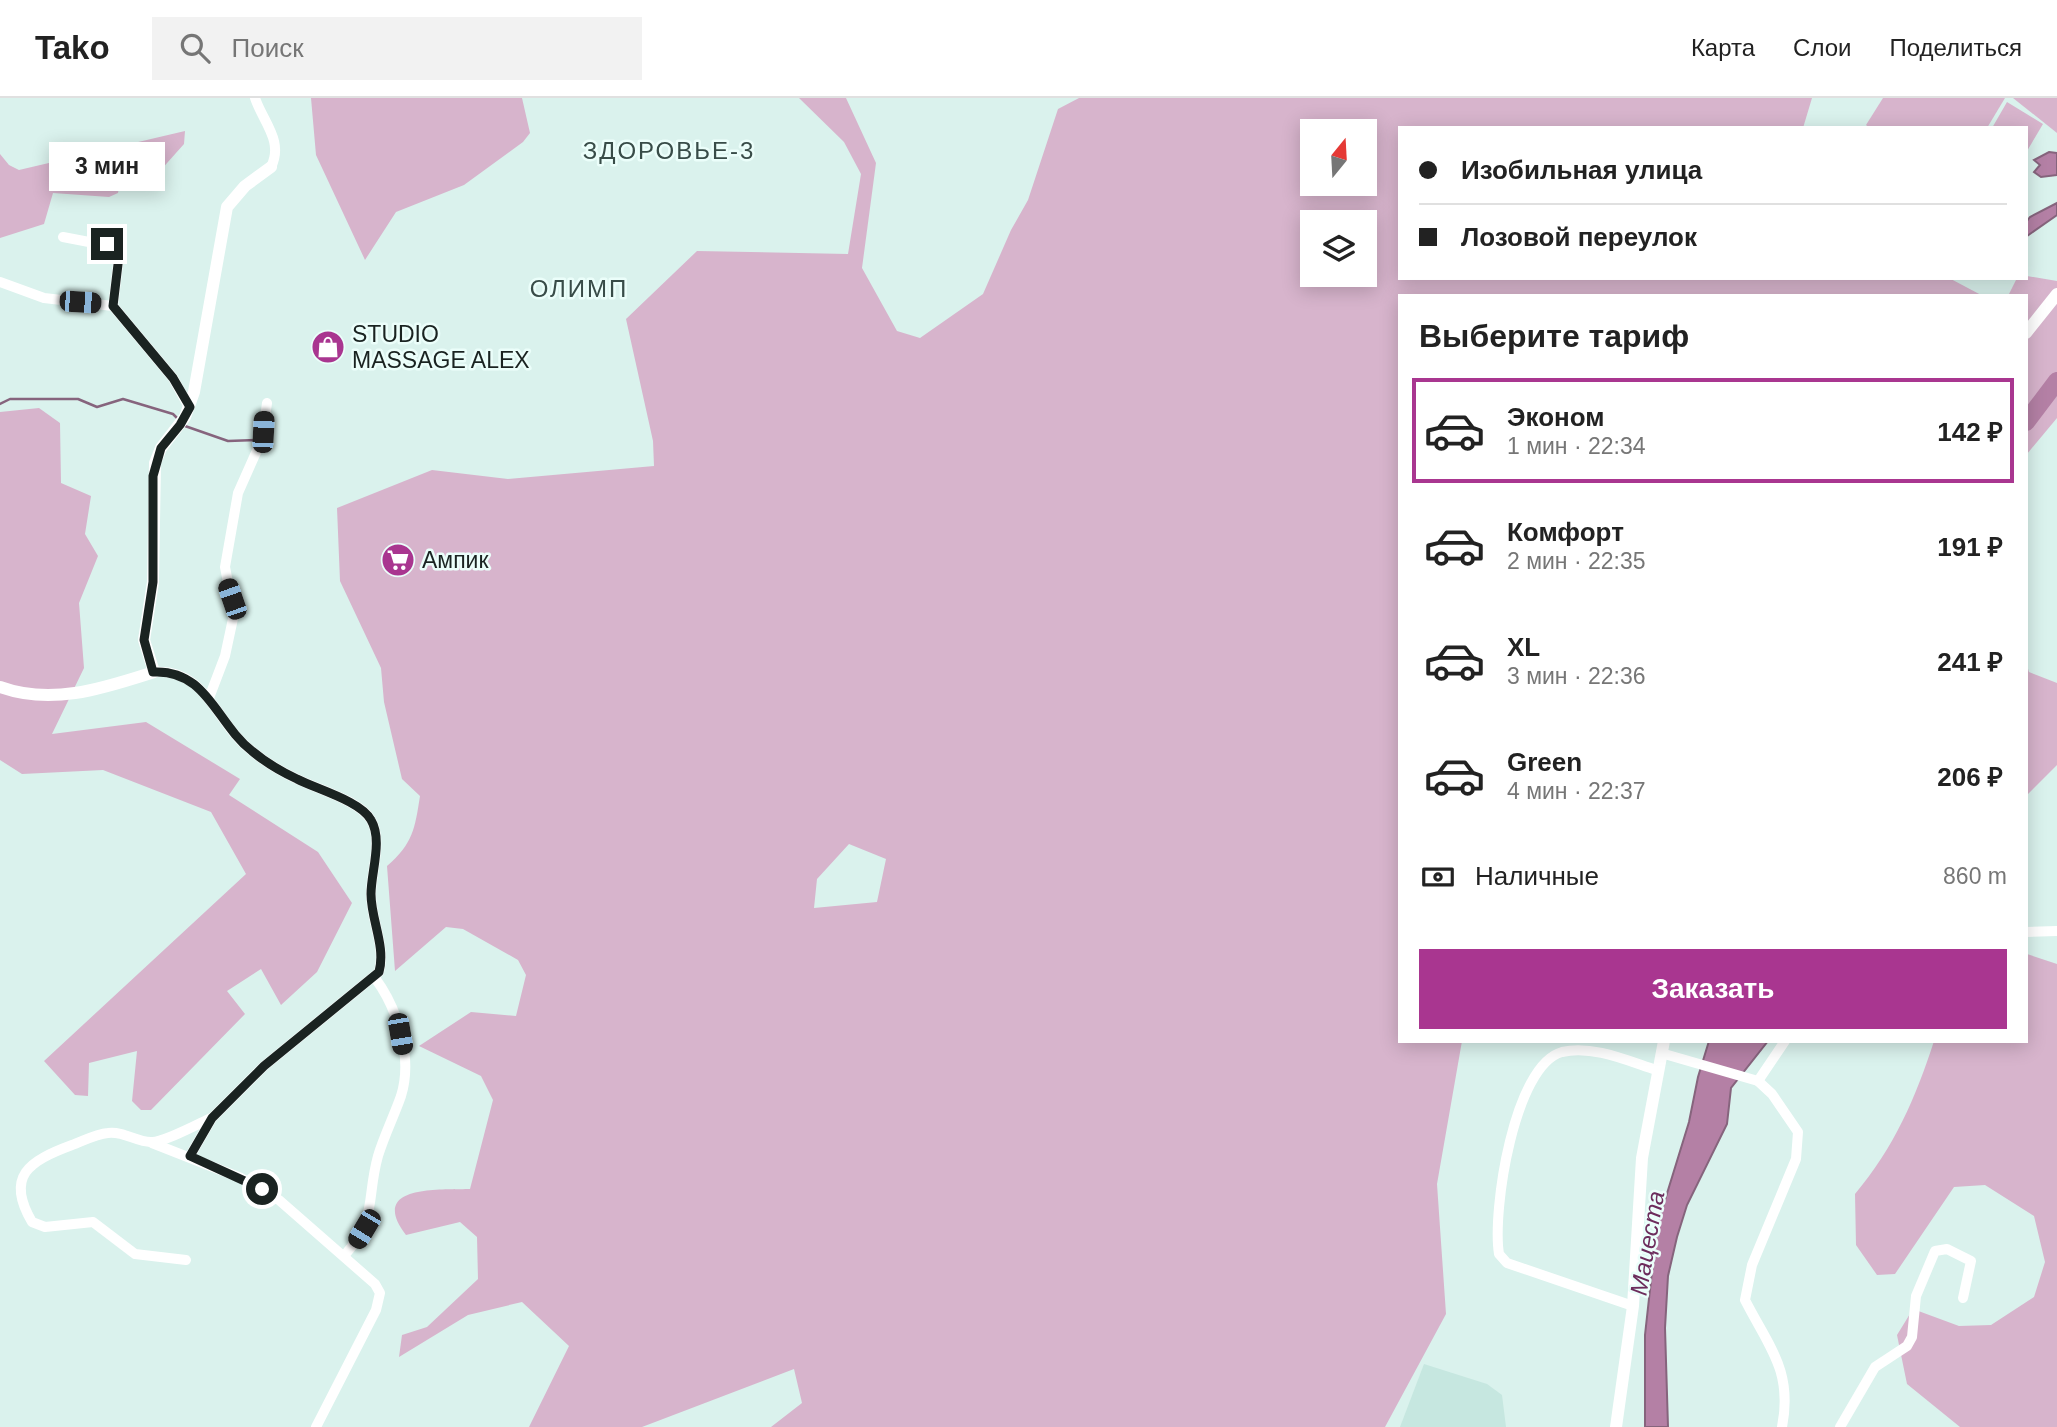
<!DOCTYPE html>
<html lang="ru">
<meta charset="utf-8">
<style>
body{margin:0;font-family:Helvetica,sans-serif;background:#f2f2f2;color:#222;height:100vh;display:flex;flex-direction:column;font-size:26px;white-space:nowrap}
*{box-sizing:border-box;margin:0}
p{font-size:23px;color:#767676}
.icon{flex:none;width:38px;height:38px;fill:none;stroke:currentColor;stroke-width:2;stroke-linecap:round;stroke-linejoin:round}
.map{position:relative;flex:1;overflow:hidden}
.side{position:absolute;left:1398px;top:196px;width:630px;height:749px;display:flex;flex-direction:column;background:#fff;border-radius:0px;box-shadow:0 4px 18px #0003}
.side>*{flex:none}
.hud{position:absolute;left:1398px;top:28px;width:630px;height:154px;border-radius:0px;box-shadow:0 4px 18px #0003;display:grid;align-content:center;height:154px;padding:0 21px;background:#fff}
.needle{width:46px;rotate:18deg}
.controls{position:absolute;left:1300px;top:21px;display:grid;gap:14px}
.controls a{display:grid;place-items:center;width:77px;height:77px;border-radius:0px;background:#fff;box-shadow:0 4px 18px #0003;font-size:35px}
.end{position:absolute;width:32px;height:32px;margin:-16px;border:9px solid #1a2321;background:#fff;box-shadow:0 0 0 4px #fff}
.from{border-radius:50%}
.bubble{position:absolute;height:49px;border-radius:0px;background:#fff;box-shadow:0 4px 18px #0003;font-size:23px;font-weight:600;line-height:49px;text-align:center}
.car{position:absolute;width:21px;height:42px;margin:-21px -10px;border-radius:9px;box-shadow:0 0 5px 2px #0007;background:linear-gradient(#222 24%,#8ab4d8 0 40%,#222 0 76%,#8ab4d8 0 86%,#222 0)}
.hud b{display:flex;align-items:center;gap:24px;height:66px;font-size:26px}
.hud b+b{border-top:2px solid #e0e0e0}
.hud i{width:18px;height:18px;background:#222}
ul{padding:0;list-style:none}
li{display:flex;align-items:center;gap:21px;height:105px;margin:0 14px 10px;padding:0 7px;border:4px solid transparent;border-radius:0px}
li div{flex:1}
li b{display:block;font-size:26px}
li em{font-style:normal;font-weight:600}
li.selected{border-color:#a93690}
li>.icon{width:63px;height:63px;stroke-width:1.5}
h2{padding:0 21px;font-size:32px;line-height:84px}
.pay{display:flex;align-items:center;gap:18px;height:77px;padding:0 21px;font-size:26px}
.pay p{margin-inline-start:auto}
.cta{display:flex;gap:14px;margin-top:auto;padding:14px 21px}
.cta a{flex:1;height:80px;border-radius:0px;background:#a93690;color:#fff;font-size:28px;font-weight:600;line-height:80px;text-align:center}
header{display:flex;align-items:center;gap:42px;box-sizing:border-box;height:98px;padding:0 35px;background:#fff;border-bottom:2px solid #e0e0e0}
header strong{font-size:33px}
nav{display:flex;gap:38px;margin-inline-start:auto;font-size:24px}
.search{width:490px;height:63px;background:#f2f2f2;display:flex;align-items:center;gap:18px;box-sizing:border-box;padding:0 24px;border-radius:0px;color:#767676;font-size:26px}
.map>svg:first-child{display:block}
.built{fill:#c6e7e0}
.green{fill:#d7b4cc;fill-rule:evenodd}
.water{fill:#b480a5;stroke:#86647d;stroke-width:2}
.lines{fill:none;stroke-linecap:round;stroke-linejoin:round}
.stream{stroke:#86647d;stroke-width:2.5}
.river{stroke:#b480a5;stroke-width:18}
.street{stroke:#fff;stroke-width:10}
.secondary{stroke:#fff;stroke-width:12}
.route{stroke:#1a2321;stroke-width:9}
.labels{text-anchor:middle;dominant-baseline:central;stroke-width:5;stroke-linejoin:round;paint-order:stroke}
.poi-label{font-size:23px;fill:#1a2321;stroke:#ebfefa;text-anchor:start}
.neighbourhood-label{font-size:24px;letter-spacing:2px;fill:#384c48;stroke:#ebfefa}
.water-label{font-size:24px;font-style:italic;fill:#6c2c5c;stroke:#ebfefa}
</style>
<header>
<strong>Tako</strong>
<div class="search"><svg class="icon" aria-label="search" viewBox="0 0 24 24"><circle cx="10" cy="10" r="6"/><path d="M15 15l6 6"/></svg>Поиск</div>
<nav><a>Карта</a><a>Слои</a><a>Поделиться</a></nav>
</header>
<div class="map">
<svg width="2057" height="1329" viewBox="0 0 2057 1329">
<rect width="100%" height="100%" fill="#daf2ed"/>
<!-- built -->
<path class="built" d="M 1424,1266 L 1487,1286 L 1502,1297 L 1506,1329 L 1400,1329 Z"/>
<!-- green -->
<g class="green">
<path d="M 311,0 L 522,0 L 530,35 L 523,44 L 464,87 L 396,114 L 365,162 L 316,57 Z"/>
<path d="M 799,0 L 846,0 L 876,65 L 862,170 L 897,233 L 920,240 L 983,196 L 1011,132 L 1028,102 L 1058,11 L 1079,0 L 1812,0 L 1803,30 L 1400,30 L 1400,180 L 1949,180 L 1983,198 L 1400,198 L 1400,943 L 1462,943 L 1437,1086 L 1446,1216 L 1385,1329 L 771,1329 L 802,1305 L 794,1271 L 642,1329 L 529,1329 L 569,1248 L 522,1204 L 468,1217 L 399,1259 L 402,1237 L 427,1229 L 478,1181 L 477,1139 L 460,1124 L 406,1137 C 367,1086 441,1092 470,1091 L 493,1002 L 481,978 L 419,948 L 471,914 L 516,918 L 526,877 L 518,862 L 463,831 L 446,829 L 395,873 L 387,768 C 413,746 415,730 420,698 L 402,681 L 384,604 L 381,570 L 340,483 L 337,410 L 432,372 L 508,381 L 654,368 L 653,343 L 626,221 L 697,153 L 848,156 L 861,76 L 844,44 ZM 1312,33 L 1365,33 L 1365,86 L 1312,86 ZM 1312,124 L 1365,124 L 1365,177 L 1312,177 ZM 849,746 L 886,761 L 877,804 L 814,810 L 817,781 Z"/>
<path d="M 1883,0 L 2005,0 L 1987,30 L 1870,30 L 1866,27 Z"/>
<path d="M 2013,0 L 2057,0 L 2057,35 Z"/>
<path d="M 2007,4 L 2043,26 L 2027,53 L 2026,30 L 1992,30 Z"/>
<path d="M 185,33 L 184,46 L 151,83 L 120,83 L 118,95 L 109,99 L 53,95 L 44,126 L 0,140 L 0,56 L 9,67 L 19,72 Z"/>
<path d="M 2027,178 L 2057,183 L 2057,320 L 2027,356 L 2026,198 L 2008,198 L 2016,182 L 2012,180 L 2026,180 Z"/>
<path d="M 39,310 L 60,325 L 61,385 L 91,398 L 85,436 L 98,458 L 79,505 L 84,570 L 52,636 L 146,624 L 240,681 L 229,697 L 318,754 L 352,805 L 317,874 L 281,907 L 261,871 L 227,893 L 245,916 L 151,1012 L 141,1012 L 132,1003 L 137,953 L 89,965 L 88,998 L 75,997 L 44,963 L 246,776 L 211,714 L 103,672 L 22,676 L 0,662 L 0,314 Z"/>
<path d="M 2026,564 L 2029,574 L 2057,585 L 2057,667 L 2027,697 Z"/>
<path d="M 2027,856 L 2057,866 L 2057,1329 L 1960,1329 L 1907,1286 L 1897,1237 L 1913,1211 L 1959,1228 L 1991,1227 L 2034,1199 L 2045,1164 L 2034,1118 L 1985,1087 L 1954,1089 L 1895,1176 L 1877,1177 L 1856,1147 L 1855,1096 C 1894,1050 1916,999 1934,943 L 2026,943 Z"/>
</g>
<!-- water -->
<g class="water">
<path d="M 2049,54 L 2057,55 L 2057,77 L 2041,79 L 2034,74 L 2040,67 L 2034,62 Z"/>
<path d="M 2057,105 L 2057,117 L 2027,138 L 2027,123 L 2030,119 Z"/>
<path d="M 1709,943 L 1768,943 L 1731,990 L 1727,1026 L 1687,1107 L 1677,1139 L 1668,1178 L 1665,1230 L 1668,1329 L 1645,1329 L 1645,1237 L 1657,1128 L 1689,1024 L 1698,979 Z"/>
</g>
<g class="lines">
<!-- stream -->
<g class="stream">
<path d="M 0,306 L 10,301 L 78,301 L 97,309 L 123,301 L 173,316 L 178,321"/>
<path d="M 185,328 L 228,343 L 256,342"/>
</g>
<!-- river -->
<path class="river" d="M 2026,324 L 2057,283"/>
<!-- street -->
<g class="street">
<path d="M 255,0 C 263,24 284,43 271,69"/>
<path d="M 63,139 L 115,149 L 119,158 L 113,208"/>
<path d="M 0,184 L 44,200 L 113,208 L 173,280 L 189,309"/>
<path d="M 154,574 C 207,570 216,626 252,653 C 265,664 282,674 297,681 C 317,691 361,703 371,722 C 383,742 371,774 371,796 C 371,823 386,848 379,874 L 264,968 L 212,1020 L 190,1058"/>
<path d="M 209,600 L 225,558 L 234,516 L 225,469 L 238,395 L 262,341 L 267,305"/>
<path d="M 2026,834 L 2057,833"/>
<path d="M 1661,955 L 1758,983 L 1772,996 L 1798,1034 L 1796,1061 L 1752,1167 L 1745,1202 C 1769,1249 1793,1273 1782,1329"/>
<path d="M 1758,983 L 1785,943"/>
<path d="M 152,1045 L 241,1080 L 279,1102 L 375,1186 L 380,1195 L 376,1212 L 316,1329"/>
<path d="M 344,1158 C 378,1119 366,1101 378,1058 C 384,1038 394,1018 401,998 C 413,960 398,911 375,880"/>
<path d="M 186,1162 L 135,1156 L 93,1124 L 45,1129 L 32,1124 C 5,1078 29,1063 72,1047 C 83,1043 96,1036 108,1035 C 124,1033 136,1044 151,1044 C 163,1045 198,1026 211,1020"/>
<path d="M 1633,1208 L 1507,1165 L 1499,1156 C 1492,1113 1514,967 1562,954 C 1593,947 1628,963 1656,972"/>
<path d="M 1840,1329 L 1875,1269 L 1907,1248 L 1912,1239 L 1916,1198 L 1935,1153 L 1947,1151 L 1971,1163 L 1963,1200"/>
</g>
<!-- secondary -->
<g class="secondary">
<path d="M 2026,235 L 2057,196"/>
<path d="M 0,589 C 52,608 104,590 154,574 L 144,542 L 153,484 L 155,365 L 161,350 L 185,319 L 194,294 L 227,109 L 245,88 L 271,69"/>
<path d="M 1616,1329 L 1633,1208 L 1642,1060 L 1664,943"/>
</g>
</g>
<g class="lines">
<!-- route -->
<path class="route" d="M 107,146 L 116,149 L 119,158 L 113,208 L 173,280 L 190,309 L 180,327 L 161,350 L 153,378 L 153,484 L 144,542 L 153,574 C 207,571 216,625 252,653 C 265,664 282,674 297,681 C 316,691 361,703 371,722 C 383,742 371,774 371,796 C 371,822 386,848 379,874 L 264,968 L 212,1020 L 190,1058 L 262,1091"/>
</g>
<!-- icons -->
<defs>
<symbol id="shop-disc" viewBox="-11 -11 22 22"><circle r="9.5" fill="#a93690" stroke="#ebfefa"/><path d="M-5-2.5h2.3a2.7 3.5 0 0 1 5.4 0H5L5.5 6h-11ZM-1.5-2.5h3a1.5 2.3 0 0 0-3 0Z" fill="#fff"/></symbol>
<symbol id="supermarket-disc" viewBox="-11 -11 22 22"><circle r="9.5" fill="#a93690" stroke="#ebfefa"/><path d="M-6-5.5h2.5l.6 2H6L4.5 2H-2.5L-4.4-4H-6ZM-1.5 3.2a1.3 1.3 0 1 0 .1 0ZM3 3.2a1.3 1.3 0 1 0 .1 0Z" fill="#fff"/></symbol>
</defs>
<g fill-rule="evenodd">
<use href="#shop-disc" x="309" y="230" width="38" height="38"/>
<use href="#supermarket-disc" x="379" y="443" width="38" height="38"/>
</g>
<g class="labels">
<!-- poi labels -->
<g class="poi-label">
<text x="352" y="236">STUDIO<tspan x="352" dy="26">MASSAGE ALEX</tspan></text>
<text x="422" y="462">Ампик</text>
</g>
<!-- neighbourhood labels -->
<g class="neighbourhood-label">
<text x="669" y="52">ЗДОРОВЬЕ-3</text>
<text x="579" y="190">ОЛИМП</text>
</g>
<!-- water labels -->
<g class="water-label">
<text transform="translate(1647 1145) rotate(-80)">Мацеста</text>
</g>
</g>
</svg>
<div class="controls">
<a><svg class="needle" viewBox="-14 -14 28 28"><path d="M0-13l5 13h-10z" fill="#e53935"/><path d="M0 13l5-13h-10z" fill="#767676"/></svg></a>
<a><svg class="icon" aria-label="layers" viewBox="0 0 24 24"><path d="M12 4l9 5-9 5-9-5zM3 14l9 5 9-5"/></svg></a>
</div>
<i class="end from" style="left:262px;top:1091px"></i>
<i class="end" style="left:107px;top:146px"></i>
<div class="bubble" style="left:49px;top:44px;width:116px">3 мин</div>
<i class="car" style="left:80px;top:204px;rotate:94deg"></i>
<i class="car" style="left:263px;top:334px;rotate:3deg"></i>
<i class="car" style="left:232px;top:501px;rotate:341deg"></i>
<i class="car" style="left:400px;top:936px;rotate:170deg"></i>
<i class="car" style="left:364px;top:1131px;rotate:211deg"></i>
<div class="hud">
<b><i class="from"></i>Изобильная улица</b>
<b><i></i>Лозовой переулок</b>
</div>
<section class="side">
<h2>Выберите тариф</h2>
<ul>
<li class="selected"><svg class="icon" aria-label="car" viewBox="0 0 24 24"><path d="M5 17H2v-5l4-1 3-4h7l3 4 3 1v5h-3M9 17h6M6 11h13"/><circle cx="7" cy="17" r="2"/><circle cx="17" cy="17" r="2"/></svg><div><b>Эконом</b><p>1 мин · 22:34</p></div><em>142 ₽</em></li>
<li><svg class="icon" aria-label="car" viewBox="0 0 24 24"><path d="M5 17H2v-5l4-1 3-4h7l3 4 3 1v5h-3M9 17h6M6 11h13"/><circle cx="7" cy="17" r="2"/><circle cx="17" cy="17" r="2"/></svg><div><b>Комфорт</b><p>2 мин · 22:35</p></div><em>191 ₽</em></li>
<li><svg class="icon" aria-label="car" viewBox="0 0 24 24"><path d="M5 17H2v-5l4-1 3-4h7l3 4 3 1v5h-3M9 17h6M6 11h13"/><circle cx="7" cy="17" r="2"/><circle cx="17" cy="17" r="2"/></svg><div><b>XL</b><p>3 мин · 22:36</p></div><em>241 ₽</em></li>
<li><svg class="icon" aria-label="car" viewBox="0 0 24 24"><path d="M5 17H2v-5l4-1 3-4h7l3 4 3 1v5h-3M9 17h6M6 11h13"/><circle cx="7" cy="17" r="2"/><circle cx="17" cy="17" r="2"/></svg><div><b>Green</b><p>4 мин · 22:37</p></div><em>206 ₽</em></li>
</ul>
<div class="pay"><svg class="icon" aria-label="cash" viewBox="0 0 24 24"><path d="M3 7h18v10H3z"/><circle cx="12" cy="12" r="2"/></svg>Наличные<p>860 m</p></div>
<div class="cta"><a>Заказать</a></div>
</section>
</div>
